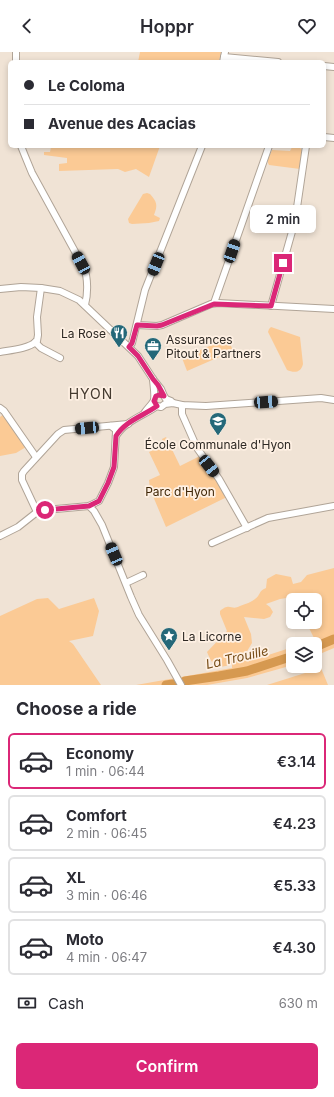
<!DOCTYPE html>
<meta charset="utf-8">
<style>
body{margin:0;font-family:Inter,sans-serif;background:#f2f2f3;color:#2b2b33;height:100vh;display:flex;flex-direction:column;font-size:15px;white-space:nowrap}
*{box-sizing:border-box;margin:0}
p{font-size:13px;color:#7c7c81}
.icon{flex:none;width:22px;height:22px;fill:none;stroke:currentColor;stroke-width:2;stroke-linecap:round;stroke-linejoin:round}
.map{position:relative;height:633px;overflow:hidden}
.side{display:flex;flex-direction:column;background:#fff;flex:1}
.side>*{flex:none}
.guide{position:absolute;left:8px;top:8px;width:318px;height:88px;border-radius:6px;box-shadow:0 2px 6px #0003;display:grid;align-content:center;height:88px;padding:0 16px;background:#fff}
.controls{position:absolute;left:286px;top:541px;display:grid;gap:8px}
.controls a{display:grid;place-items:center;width:36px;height:36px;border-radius:6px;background:#fff;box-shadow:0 2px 6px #0003;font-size:20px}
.end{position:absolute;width:18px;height:18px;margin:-9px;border:5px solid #db2777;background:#fff;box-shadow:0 0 0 2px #fff}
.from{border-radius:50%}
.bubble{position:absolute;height:28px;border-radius:6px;background:#fff;box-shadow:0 2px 6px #0003;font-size:13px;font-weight:600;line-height:28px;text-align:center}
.car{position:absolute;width:12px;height:24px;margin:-12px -6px;border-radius:5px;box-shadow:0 0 3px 1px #0007;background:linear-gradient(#222 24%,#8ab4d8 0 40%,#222 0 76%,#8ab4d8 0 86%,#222 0)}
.guide b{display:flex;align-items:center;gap:14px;height:38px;font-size:15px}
.guide b+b{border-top:1px solid #e1e1e2}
.guide i{width:10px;height:10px;background:#2b2b33}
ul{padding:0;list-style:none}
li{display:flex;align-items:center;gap:12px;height:56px;margin:0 8px 6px;padding:0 8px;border:2px solid #e1e1e2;border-radius:6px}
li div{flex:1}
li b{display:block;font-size:15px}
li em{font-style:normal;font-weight:600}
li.current{border-color:#db2777}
li>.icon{width:36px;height:36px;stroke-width:1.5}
h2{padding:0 16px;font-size:18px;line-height:48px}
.pay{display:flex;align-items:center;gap:10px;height:44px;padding:0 16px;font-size:15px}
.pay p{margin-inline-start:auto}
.action{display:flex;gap:8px;margin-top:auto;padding:8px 16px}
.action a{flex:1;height:46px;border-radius:6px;background:#db2777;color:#fff;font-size:16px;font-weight:600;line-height:46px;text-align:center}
header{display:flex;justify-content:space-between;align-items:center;height:52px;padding:0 16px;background:#fff;font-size:18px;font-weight:600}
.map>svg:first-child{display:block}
.green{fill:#fbca95}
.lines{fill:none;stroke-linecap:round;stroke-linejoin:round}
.river{stroke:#d69950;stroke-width:9}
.minor-casing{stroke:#b0a497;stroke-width:8}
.minor{stroke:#fff;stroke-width:6}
.route{stroke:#db2777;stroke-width:5}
.labels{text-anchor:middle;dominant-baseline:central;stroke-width:3.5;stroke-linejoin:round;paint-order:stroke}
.poi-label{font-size:12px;fill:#2e2924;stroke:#fef0e3;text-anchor:start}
.park-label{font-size:12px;fill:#3e2505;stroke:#fef0e3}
.water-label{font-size:13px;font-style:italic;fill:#774d18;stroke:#fef0e3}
.quarter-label{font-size:14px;letter-spacing:1px;fill:#453b30;stroke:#fef0e3}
</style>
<header><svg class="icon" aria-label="back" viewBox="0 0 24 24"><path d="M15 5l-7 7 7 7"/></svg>Hoppr<svg class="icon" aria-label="heart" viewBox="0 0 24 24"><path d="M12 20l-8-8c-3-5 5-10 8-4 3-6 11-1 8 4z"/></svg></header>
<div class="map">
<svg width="334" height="633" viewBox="0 0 334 633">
<rect width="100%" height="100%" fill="#f0e3d5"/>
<!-- green -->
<g class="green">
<path d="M 140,0 L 221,0 L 219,10 L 138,10 Z"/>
<path d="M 50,94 L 160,94 L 149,125 L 136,117 L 125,120 L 118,117 L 59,119 L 59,112 L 67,111 L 67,106 L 44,103 L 44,100 L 50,100 L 51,95 Z"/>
<path d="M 293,94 L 300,95 L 303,101 L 300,117 L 269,113 L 268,111 L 268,107 L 272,98 L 290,99 L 292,95 Z"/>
<path d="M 147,141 L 150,142 C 157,150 158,153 154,163 L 160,166 L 159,169 L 149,171 L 132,172 L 129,171 L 128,167 L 143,142 Z"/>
<path d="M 271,275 L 300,285 L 303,312 C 301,321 294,321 287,318 L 268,280 L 269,277 Z"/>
<path d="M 228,286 L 233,299 L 187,319 L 182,306 Z"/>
<path d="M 5,361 L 26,395 L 16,401 L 0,404 L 0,365 Z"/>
<path d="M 166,385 L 180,414 L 202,403 L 229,444 L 166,475 L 150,437 L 149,428 L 160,423 L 149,400 L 164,393 L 162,387 Z"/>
<path d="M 334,516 L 334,596 L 315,604 L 315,592 L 299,592 L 314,586 L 306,570 L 315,570 L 315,548 L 295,548 L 293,545 L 280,547 L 266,552 L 270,555 L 273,560 L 270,565 L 264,567 L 244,565 L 251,582 L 252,591 L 246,601 L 262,605 L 293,595 L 293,613 L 247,626 L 207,633 L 136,633 L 232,616 L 232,612 C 216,618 213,614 207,600 L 227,579 L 220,562 L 220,559 C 230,550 231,559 240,554 C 245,552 252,550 255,547 C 261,543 258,539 266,536 L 267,527 L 276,522 L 291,525 L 293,532 L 301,530 L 307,523 Z"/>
<path d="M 48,546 L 59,557 L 94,546 L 99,559 L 93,584 L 69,589 L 73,592 L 101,633 L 0,633 L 0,564 L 37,547 Z"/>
<path d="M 321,616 L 328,633 L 267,633 Z"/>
</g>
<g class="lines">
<!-- river -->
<g class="river">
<path d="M 315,595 L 334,587"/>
<path d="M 185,629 L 219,624 L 247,619 L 293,604"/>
<path d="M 166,633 L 173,632"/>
</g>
<defs>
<g id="minor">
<path d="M 16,0 L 16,10"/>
<path d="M 224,5 L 278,10"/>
<path d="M 223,10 L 225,0"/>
<path d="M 324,14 L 334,15"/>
<path d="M 324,85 L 334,86"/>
<path d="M 21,94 L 25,104 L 32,121 L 84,216 C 88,226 88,242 85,253"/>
<path d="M 0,237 L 21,235 L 41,236 L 60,239 L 79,248 L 138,304 L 153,327 L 161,337 L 164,344 L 166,347 L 171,349 L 173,351"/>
<path d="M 214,251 L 269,94"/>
<path d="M 271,254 L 295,169 L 306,94"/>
<path d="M 137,273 L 157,274 L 162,273 L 211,252 L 218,251 L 334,257"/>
<path d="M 35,290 L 41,296 L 60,306"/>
<path d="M 129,295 L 132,291 L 145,238 L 202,94"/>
<path d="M 0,300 C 12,298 28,297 37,289 L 38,283 L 37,265 L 41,236"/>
<path d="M 182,353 L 182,362 L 197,396 L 219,427 L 247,476"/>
<path d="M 0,356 L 4,359 L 36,405"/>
<path d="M 145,360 C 148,356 151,353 153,350 C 156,346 153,332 153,327"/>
<path d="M 116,384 C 125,369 143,364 157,354 L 161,355 L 165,352 L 173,351 L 182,353 L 206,354 L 321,346 L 334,348"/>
<path d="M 89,454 L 94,459 L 102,473 L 131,545 L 139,563 L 167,608 L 181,633"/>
<path d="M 37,460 L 22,428 L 22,422 L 24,419 L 58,382 L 64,378 L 128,372"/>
<path d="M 0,484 L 18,475 L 37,460 L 45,458 L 89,454 L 99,449 L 108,431 L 114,415 L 116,380 L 116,378 L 111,374"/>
<path d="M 212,491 L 268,466 L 334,454"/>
<path d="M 126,531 L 143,523"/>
</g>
</defs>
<!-- minor casing -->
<use href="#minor" class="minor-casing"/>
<!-- minor -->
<use href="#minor" class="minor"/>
</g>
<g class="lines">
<!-- route -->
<path class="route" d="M 45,458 L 89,454 L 99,449 L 108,431 L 114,415 L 116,384 C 125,369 143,364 157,354 L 154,349 L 156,344 L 159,343 L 164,344 L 158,333 L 153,327 L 138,304 L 129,295 L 132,291 L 137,273 L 157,274 L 162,273 L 214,252 L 271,254 L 283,211"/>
</g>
<!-- icons -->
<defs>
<symbol id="restaurant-pin" viewBox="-11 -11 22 30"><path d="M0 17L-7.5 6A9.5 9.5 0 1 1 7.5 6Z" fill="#246879" stroke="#fef0e3"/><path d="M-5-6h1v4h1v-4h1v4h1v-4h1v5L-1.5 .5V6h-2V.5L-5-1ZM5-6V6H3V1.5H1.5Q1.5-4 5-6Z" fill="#fff"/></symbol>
<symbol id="office-pin" viewBox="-11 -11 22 30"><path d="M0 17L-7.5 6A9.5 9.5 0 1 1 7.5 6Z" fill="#246879" stroke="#fef0e3"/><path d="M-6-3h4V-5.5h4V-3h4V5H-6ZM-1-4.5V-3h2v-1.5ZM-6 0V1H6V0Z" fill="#fff"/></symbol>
<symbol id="school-pin" viewBox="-11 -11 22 30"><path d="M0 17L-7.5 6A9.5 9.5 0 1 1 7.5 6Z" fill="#246879" stroke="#fef0e3"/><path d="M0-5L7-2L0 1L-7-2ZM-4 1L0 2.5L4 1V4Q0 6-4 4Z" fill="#fff"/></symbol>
<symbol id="sight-pin" viewBox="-11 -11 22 30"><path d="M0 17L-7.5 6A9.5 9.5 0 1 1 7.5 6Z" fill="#246879" stroke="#fef0e3"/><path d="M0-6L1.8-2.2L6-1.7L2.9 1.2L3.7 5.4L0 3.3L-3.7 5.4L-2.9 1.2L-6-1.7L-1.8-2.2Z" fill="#fff"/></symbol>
</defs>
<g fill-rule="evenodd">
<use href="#restaurant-pin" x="109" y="271" width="20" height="27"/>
<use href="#office-pin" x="143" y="284" width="20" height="27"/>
<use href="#school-pin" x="208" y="359" width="20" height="27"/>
<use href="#sight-pin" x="159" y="574" width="20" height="27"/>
</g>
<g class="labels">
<!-- poi labels -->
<g class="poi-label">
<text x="106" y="281" text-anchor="end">La Rose</text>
<text x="166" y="287">Assurances<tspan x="166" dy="14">Pitout &amp; Partners</tspan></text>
<text x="218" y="392" text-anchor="middle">École Communale d'Hyon</text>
<text x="182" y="584">La Licorne</text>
</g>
<!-- park labels -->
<g class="park-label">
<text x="180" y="439">Parc d'Hyon</text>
</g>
<!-- water labels -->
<g class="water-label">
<text transform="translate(237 605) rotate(-13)">La Trouille</text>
</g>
<!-- quarter labels -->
<g class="quarter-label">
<text x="91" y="341">HYON</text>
</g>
</g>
</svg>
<div class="controls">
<a><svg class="icon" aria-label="locate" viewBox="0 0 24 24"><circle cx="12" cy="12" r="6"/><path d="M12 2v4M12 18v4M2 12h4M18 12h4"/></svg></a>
<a><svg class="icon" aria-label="layers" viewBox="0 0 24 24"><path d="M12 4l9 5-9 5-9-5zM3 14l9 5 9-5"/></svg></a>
</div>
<i class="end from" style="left:45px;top:458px"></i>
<i class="end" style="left:283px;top:211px"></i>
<div class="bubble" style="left:250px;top:153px;width:66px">2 min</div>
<i class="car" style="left:232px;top:199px;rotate:19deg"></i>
<i class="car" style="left:81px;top:211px;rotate:332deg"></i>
<i class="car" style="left:156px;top:212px;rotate:202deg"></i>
<i class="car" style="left:266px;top:350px;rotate:86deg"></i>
<i class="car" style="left:87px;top:376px;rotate:265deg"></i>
<i class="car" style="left:209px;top:414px;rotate:142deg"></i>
<i class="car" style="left:114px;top:502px;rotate:337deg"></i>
<div class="guide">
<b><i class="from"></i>Le Coloma</b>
<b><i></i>Avenue des Acacias</b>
</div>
</div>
<section class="side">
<h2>Choose a ride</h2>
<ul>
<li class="current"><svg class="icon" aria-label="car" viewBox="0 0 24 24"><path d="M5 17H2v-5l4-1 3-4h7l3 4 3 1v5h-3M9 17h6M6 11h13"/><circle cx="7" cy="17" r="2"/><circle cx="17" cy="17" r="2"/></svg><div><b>Economy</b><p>1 min · 06:44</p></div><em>€3.14</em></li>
<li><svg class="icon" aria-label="car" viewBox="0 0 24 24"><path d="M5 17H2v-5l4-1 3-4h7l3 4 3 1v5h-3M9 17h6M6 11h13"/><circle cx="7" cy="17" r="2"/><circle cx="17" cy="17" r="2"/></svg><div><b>Comfort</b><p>2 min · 06:45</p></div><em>€4.23</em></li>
<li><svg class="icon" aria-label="car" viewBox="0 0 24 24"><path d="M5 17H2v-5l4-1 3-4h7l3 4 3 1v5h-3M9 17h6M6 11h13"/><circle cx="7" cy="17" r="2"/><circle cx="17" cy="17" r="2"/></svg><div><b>XL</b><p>3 min · 06:46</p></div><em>€5.33</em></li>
<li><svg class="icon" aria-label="car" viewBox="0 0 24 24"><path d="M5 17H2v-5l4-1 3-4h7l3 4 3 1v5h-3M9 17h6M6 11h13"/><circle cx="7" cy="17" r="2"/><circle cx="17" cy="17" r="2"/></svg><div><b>Moto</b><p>4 min · 06:47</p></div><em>€4.30</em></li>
</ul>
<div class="pay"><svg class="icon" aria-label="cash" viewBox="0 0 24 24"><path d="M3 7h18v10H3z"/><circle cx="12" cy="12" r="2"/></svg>Cash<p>630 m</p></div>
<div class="action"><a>Confirm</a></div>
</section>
